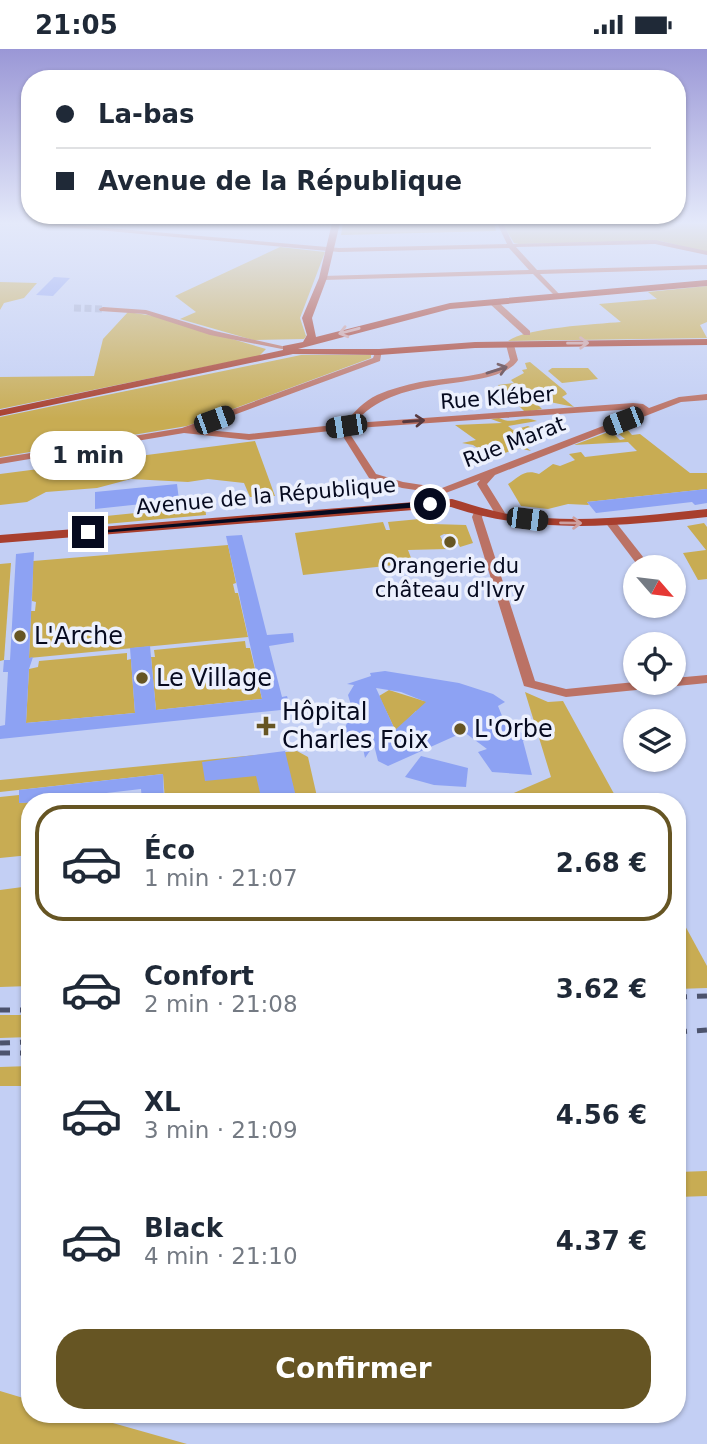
<!DOCTYPE html>
<html lang="fr">
<meta charset="utf-8">
<style>
body{margin:0;font-family:"DejaVu Sans",sans-serif;background:#f6f6f7;color:#1f2937;height:100vh;display:flex;flex-direction:column;font-size:26px;white-space:nowrap}
*{box-sizing:border-box;margin:0}
p{font-size:23px;color:#747a83}
.icon{flex:none;width:38px;height:38px;fill:none;stroke:currentColor;stroke-width:2;stroke-linecap:round;stroke-linejoin:round}
.map{position:relative;flex:1;overflow:hidden}
.drawer{position:absolute;left:21px;top:744px;width:665px;height:630px;display:flex;flex-direction:column;background:#fff;border-radius:28px;box-shadow:0 2px 5px #0004}
.drawer>*{flex:none}
.hud{position:absolute;left:21px;top:21px;width:665px;height:154px;border-radius:28px;box-shadow:0 2px 5px #0004;display:grid;align-content:center;height:154px;padding:0 35px;background:#fff}
.needle{width:46px;rotate:118deg}
.controls{position:absolute;left:623px;top:506px;display:grid;gap:14px}
.controls a{display:grid;place-items:center;width:63px;height:63px;border-radius:50%;background:#fff;box-shadow:0 2px 5px #0004;font-size:35px}
.end{position:absolute;width:32px;height:32px;margin:-16px;border:9px solid #060a1f;background:#fff;box-shadow:0 0 0 4px #fff}
.from{border-radius:50%}
.bubble{position:absolute;height:49px;border-radius:24px;background:#fff;box-shadow:0 2px 5px #0004;font-size:23px;font-weight:800;line-height:49px;text-align:center}
.car{position:absolute;width:21px;height:42px;margin:-21px -10px;border-radius:9px;box-shadow:0 0 5px 2px #0007;background:linear-gradient(#222 24%,#8ab4d8 0 40%,#222 0 76%,#8ab4d8 0 86%,#222 0)}
.hud b{display:flex;align-items:center;gap:24px;height:66px;font-size:26px}
.hud b+b{border-top:2px solid #e0e1e3}
.hud i{width:18px;height:18px;background:#1f2937}
ul{padding:12px 0 0;list-style:none}
li{display:flex;align-items:center;gap:21px;height:116px;margin:0 14px 10px;padding:0 21px;border:4px solid transparent;border-radius:28px}
li div{flex:1}
li b{display:block;font-size:26px}
li em{font-style:normal;font-weight:800}
li.active{border-color:#665523}
li>.icon{width:63px;height:63px;stroke-width:1.5}
.primary-button{display:flex;gap:14px;margin-top:auto;padding:14px 35px}
.primary-button a{flex:1;height:80px;border-radius:28px;background:#665523;color:#fff;font-size:28px;font-weight:800;line-height:80px;text-align:center}
.status{display:flex;justify-content:space-between;align-items:center;height:49px;padding:0 35px;background:#fff;direction:ltr}
.status svg{height:19px;fill:currentColor}
.map>svg:first-child{display:block}
.green{fill:#c8ac53}
.building{fill:#8da2f3;fill-rule:evenodd}
.lines{fill:none;stroke-linecap:round;stroke-linejoin:round}
.street-tunnel{stroke:#a7b1d4;stroke-width:7;stroke-dasharray:7 3.5;stroke-linecap:butt}
.street{fill:#bb7265;fill-rule:evenodd}
.secondary{fill:#a83f2e;fill-rule:evenodd}
.rail{stroke:#4c536d;stroke-width:5;stroke-dasharray:10 10;stroke-linecap:butt}
.oneway{stroke:#cda0a0}
.oneway2{stroke:#57393e}
.route{fill:#060a1f}
.poi-dot{fill:#665523;stroke:#ecf0fd;stroke-width:2.5}
.labels{text-anchor:middle;dominant-baseline:central;stroke-width:7;stroke-linejoin:round;paint-order:stroke}
.far-street-label{font-size:21px;fill:#060a1f;stroke:#ecf0fd}
.far-poi-label{font-size:21px;fill:#060a1f;stroke:#ecf0fd}
.poi-label{font-size:24px;fill:#060a1f;stroke:#ecf0fd;text-anchor:start}
</style>
<div class="status"><b>21:05</b><svg viewBox="0 0 49 12"><path d="M0 12V9h3v3zM5 12V6h3v6zM10 12V3h3v9zM15 12V0h3v12zM26 1h20v11H26zM47 4h2v5h-2z"/></svg></div>
<div class="map">
<svg width="707" height="1395" viewBox="0 0 707 1395">
<rect width="100%" height="100%" fill="#c3cff4"/>
<!-- green -->
<g class="green">
<path d="M 343,174 L 494,174 L 496,182 L 341,186 Z"/>
<path d="M 502,174 L 707,174 L 707,203 L 660,192 L 519,195 L 514,194 Z"/>
<path d="M 280,198 L 325,203 L 300,269 L 306,287 L 304,290 L 253,291 L 180,270 L 196,263 L 175,247 Z"/>
<path d="M 0,233 L 37,234 L 24,249 L 4,254 L 0,261 Z"/>
<path d="M 707,237 L 707,273 L 700,276 L 707,289 L 508,292 C 525,279 596,275 621,273 L 599,255 L 657,250 L 648,243 Z"/>
<path d="M 128,263 L 154,267 L 266,300 L 259,307 L 0,360 L 0,328 L 94,327 L 103,290 Z"/>
<path d="M 301,306 L 371,306 L 371,309 L 187,377 L 0,408 L 0,368 Z"/>
<path d="M 530,313 L 565,342 L 567,345 L 562,348 L 574,358 L 550,353 L 537,355 L 542,360 L 525,363 L 498,336 L 514,334 L 511,331 L 524,324 L 522,321 L 527,320 L 525,314 Z"/>
<path d="M 552,319 L 588,319 L 598,330 L 562,334 L 548,322 Z"/>
<path d="M 499,369 C 515,377 520,365 537,372 L 508,377 L 513,381 L 528,377 L 540,383 L 537,385 L 548,387 L 513,389 L 531,402 L 519,399 L 499,406 L 487,400 L 494,406 L 493,409 L 473,396 L 462,394 L 476,391 L 455,376 L 502,374 L 491,370 Z"/>
<path d="M 625,378 L 632,386 L 640,385 L 690,424 L 707,424 L 707,440 L 587,453 L 589,456 L 568,455 L 548,460 L 521,457 L 508,435 C 518,429 524,419 539,425 L 553,415 L 560,417 L 575,411 L 569,405 L 581,403 L 585,408 L 637,402 L 628,393 L 574,396 L 611,382 L 620,391 L 625,390 L 615,382 Z"/>
<path d="M 255,392 L 275,447 L 250,448 L 244,434 L 208,430 L 188,433 L 131,430 L 97,439 L 46,443 L 27,453 L 0,456 L 0,425 Z"/>
<path d="M 205,457 L 206,466 L 94,476 L 93,471 L 106,467 Z"/>
<path d="M 430,469 L 433,475 L 466,476 L 473,494 L 460,498 L 454,486 L 444,485 L 440,487 L 447,500 L 408,501 L 413,514 L 303,526 L 295,484 L 383,473 L 386,481 L 390,481 L 388,473 Z"/>
<path d="M 704,474 L 707,478 L 707,530 L 698,531 L 683,504 L 706,501 L 687,477 Z"/>
<path d="M 228,496 L 236,534 L 233,535 L 235,544 L 238,544 L 248,588 L 29,609 L 31,562 L 35,562 L 36,553 L 32,552 L 33,512 Z"/>
<path d="M 11,514 L 4,611 L 0,612 L 0,515 Z"/>
<path d="M 245,592 L 246,599 L 250,599 L 262,650 L 156,661 L 151,608 L 155,608 L 154,601 Z"/>
<path d="M 127,604 L 127,611 L 131,610 L 135,664 L 26,674 L 29,620 L 38,618 L 39,612 Z"/>
<path d="M 389,641 L 424,652 L 429,649 L 442,665 L 416,662 L 402,676 L 399,689 L 379,647 Z"/>
<path d="M 525,643 L 548,653 L 563,652 L 618,752 L 495,752 L 551,728 Z"/>
<path d="M 297,702 L 308,708 L 318,752 L 165,752 L 163,725 L 0,743 L 0,731 Z"/>
<path d="M 19,746 L 20,754 L 30,753 L 30,806 L 0,809 L 0,748 Z"/>
<path d="M 30,837 L 30,937 L 0,938 L 0,841 Z"/>
<path d="M 677,862 L 707,917 L 707,939 L 677,940 Z"/>
<path d="M 0,966 L 30,966 L 30,988 L 0,989 Z"/>
<path d="M 30,1017 L 30,1037 L 0,1037 L 0,1018 Z"/>
<path d="M 707,1122 L 707,1147 L 677,1148 L 677,1123 Z"/>
<path d="M 0,1342 L 30,1351 L 30,1365 L 81,1365 L 187,1395 L 0,1395 Z"/>
</g>
<!-- building -->
<g class="building">
<path d="M 54,228 L 70,229 L 53,247 L 36,246 Z"/>
<path d="M 177,435 L 179,451 L 95,460 L 95,443 Z"/>
<path d="M 707,440 L 707,454 L 695,456 L 692,453 L 596,464 L 587,453 Z"/>
<path d="M 242,486 L 267,586 L 293,584 L 294,593 L 269,597 L 282,648 L 287,647 L 291,660 L 0,690 L 0,677 L 5,676 L 8,623 L 3,623 L 4,611 L 10,611 L 16,505 L 34,503 L 29,609 L 33,608 L 29,620 L 26,674 L 135,664 L 130,599 L 150,597 L 156,661 L 262,650 L 226,487 Z"/>
<path d="M 385,622 L 459,634 L 493,645 L 505,653 L 498,657 L 505,674 L 530,689 L 523,692 L 532,726 L 492,723 L 478,703 L 487,700 L 464,683 L 388,717 L 378,712 L 374,696 L 365,709 L 361,689 L 344,684 L 349,666 L 354,666 L 348,646 L 354,636 L 347,635 L 371,627 L 370,624 ZM 376,639 L 401,643 L 426,653 L 395,681 Z"/>
<path d="M 285,702 L 297,752 L 262,752 L 256,727 L 205,732 L 202,713 Z"/>
<path d="M 421,707 L 468,719 L 466,738 L 434,736 L 405,728 Z"/>
<path d="M 163,725 L 164,752 L 142,752 L 141,740 L 72,748 L 72,752 L 19,754 L 19,741 Z"/>
</g>
<g class="lines">
<!-- street-tunnel -->
<path class="street-tunnel" d="M 74,259 L 103,260"/>
<!-- street -->
<g class="street">
<path d="M 21,174 L 50,174 L 339,199 L 507,195 L 497,174 L 503,174 L 513,195 L 655,191 L 707,202 L 707,206 L 655,195 L 516,198 L 537,221 L 707,216 L 707,220 L 540,225 L 562,248 L 558,250 L 533,225 L 323,231 L 320,229 L 323,227 L 529,221 L 509,199 L 339,203 Z"/>
<path d="M 490,251 L 496,251 L 530,282 L 530,286 L 524,286 L 490,255 Z"/>
<path d="M 103,258 L 146,261 L 215,282 L 291,299 L 287,301 L 210,286 L 145,265 L 100,262 L 99,260 Z"/>
<path d="M 510,294 L 514,296 L 518,311 C 496,345 397,321 355,374 L 633,354 L 643,355 L 649,359 L 679,348 L 707,345 L 707,351 L 681,353 L 495,426 L 487,435 L 505,464 L 500,467 L 496,466 L 477,435 L 480,431 L 443,445 L 402,439 L 369,429 L 339,381 L 249,391 L 184,384 L 0,415 L 0,409 L 182,379 L 373,309 L 376,301 L 382,301 L 380,312 L 196,380 L 249,385 L 344,375 C 354,363 364,352 377,346 C 391,340 405,336 420,333 C 441,329 497,328 510,311 L 506,296 ZM 633,360 L 642,362 L 442,439 L 403,433 L 376,425 L 348,382 L 357,379 Z"/>
<path d="M 479,460 L 484,463 L 482,468 L 535,632 L 566,640 L 635,633 L 674,634 L 674,629 L 707,626 L 707,634 L 566,648 L 524,637 L 472,468 L 475,461 Z"/>
<path d="M 610,470 L 614,471 L 651,518 L 639,518 L 605,473 Z"/>
</g>
<!-- secondary -->
<g class="secondary">
<path d="M 332,174 L 340,174 L 327,229 L 312,269 L 316,288 L 450,254 L 707,231 L 707,237 L 450,260 L 298,300 L 379,300 L 475,293 L 707,290 L 707,296 L 475,299 L 379,306 L 293,305 L 0,367 L 0,361 L 283,301 L 283,297 L 303,293 L 307,286 L 302,269 L 319,229 Z"/>
<path d="M 452,450 C 473,456 493,463 514,466 C 578,475 643,467 707,460 L 707,468 C 620,477 535,486 451,458 L 0,494 L 0,486 Z"/>
</g>
<!-- rail -->
<g class="rail">
<path d="M 677,948 L 707,947"/>
<path d="M 0,961 L 30,961"/>
<path d="M 677,983 L 707,981"/>
<path d="M 0,994 L 30,993"/>
<path d="M 0,1004 L 30,1004"/>
</g>
</g>
<!-- one-way arrows -->
<defs><path id="oneway-shaft" d="M-6 0H5M1.5-3L5.5 0L1.5 3" fill="none" stroke-width="1.6" stroke-linecap="round" stroke-linejoin="round" transform="scale(1.75)"/></defs>
<g class="oneway">
<use href="#oneway-shaft" transform="translate(349 282) rotate(165)"/>
<use href="#oneway-shaft" transform="translate(578 294) rotate(-1)"/>
<use href="#oneway-shaft" transform="translate(571 474) rotate(1)"/>
</g>
<g class="oneway2">
<use href="#oneway-shaft" transform="translate(497 321) rotate(-17)"/>
<use href="#oneway-shaft" transform="translate(414 372) rotate(-4)"/>
</g>
<!-- sky -->
<linearGradient id="sky" x2="0" y2="1"><stop stop-color="#9a97d6"/><stop offset="0.47" stop-color="#e4e9fa"/><stop offset="1" stop-color="#e4e9fa" stop-opacity="0"/></linearGradient>
<rect width="707" height="370" fill="url(#sky)"/>
<!-- route -->
<path class="route" d="M 430,452 L 433,457 L 88,485 L 83,483 Z"/>
<!-- markers -->
<g class="poi-dot">
<circle cx="450" cy="493" r="7"/>
<circle cx="20" cy="587" r="7"/>
<circle cx="142" cy="629" r="7"/>
<path d="M262.5 666.5h7v7h7v7h-7v7h-7v-7h-7v-7h7z"/>
<circle cx="460" cy="680" r="7"/>
</g>
<g class="labels">
<!-- far-street labels -->
<g class="far-street-label">
<text transform="translate(497 349) rotate(-4)">Rue Kléber</text>
<text transform="translate(514 393) rotate(-21)">Rue Marat</text>
<text transform="translate(266 447) rotate(-5)">Avenue de la République</text>
</g>
<!-- far-poi labels -->
<g class="far-poi-label">
<text x="450" y="517">Orangerie du<tspan x="450" dy="24">château d'Ivry</tspan></text>
</g>
<!-- poi labels -->
<g class="poi-label">
<text x="34" y="587">L'Arche</text>
<text x="156" y="629">Le Village</text>
<text x="282" y="663">Hôpital<tspan x="282" dy="28">Charles Foix</tspan></text>
<text x="474" y="680">L'Orbe</text>
</g>
</g>
</svg>
<div class="controls">
<a><svg class="needle" viewBox="-14 -14 28 28"><path d="M0-13l5 13h-10z" fill="#e53935"/><path d="M0 13l5-13h-10z" fill="#747a83"/></svg></a>
<a><svg class="icon" aria-label="locate" viewBox="0 0 24 24"><circle cx="12" cy="12" r="6"/><path d="M12 2v4M12 18v4M2 12h4M18 12h4"/></svg></a>
<a><svg class="icon" aria-label="layers" viewBox="0 0 24 24"><path d="M12 4l9 5-9 5-9-5zM3 14l9 5 9-5"/></svg></a>
</div>
<i class="end from" style="left:430px;top:455px"></i>
<i class="end" style="left:88px;top:483px"></i>
<div class="bubble" style="left:30px;top:382px;width:116px">1 min</div>
<i class="car" style="left:214px;top:371px;rotate:70deg"></i>
<i class="car" style="left:623px;top:372px;rotate:249deg"></i>
<i class="car" style="left:346px;top:377px;rotate:261deg"></i>
<i class="car" style="left:527px;top:470px;rotate:97deg"></i>
<div class="hud">
<b><i class="from"></i>La-bas</b>
<b><i></i>Avenue de la République</b>
</div>
<section class="drawer">
<ul>
<li class="active"><svg class="icon" aria-label="car" viewBox="0 0 24 24"><path d="M5 17H2v-5l4-1 3-4h7l3 4 3 1v5h-3M9 17h6M6 11h13"/><circle cx="7" cy="17" r="2"/><circle cx="17" cy="17" r="2"/></svg><div><b>Éco</b><p>1 min · 21:07</p></div><em>2.68 €</em></li>
<li><svg class="icon" aria-label="car" viewBox="0 0 24 24"><path d="M5 17H2v-5l4-1 3-4h7l3 4 3 1v5h-3M9 17h6M6 11h13"/><circle cx="7" cy="17" r="2"/><circle cx="17" cy="17" r="2"/></svg><div><b>Confort</b><p>2 min · 21:08</p></div><em>3.62 €</em></li>
<li><svg class="icon" aria-label="car" viewBox="0 0 24 24"><path d="M5 17H2v-5l4-1 3-4h7l3 4 3 1v5h-3M9 17h6M6 11h13"/><circle cx="7" cy="17" r="2"/><circle cx="17" cy="17" r="2"/></svg><div><b>XL</b><p>3 min · 21:09</p></div><em>4.56 €</em></li>
<li><svg class="icon" aria-label="car" viewBox="0 0 24 24"><path d="M5 17H2v-5l4-1 3-4h7l3 4 3 1v5h-3M9 17h6M6 11h13"/><circle cx="7" cy="17" r="2"/><circle cx="17" cy="17" r="2"/></svg><div><b>Black</b><p>4 min · 21:10</p></div><em>4.37 €</em></li>
</ul>
<div class="primary-button"><a>Confirmer</a></div>
</section>
</div>
